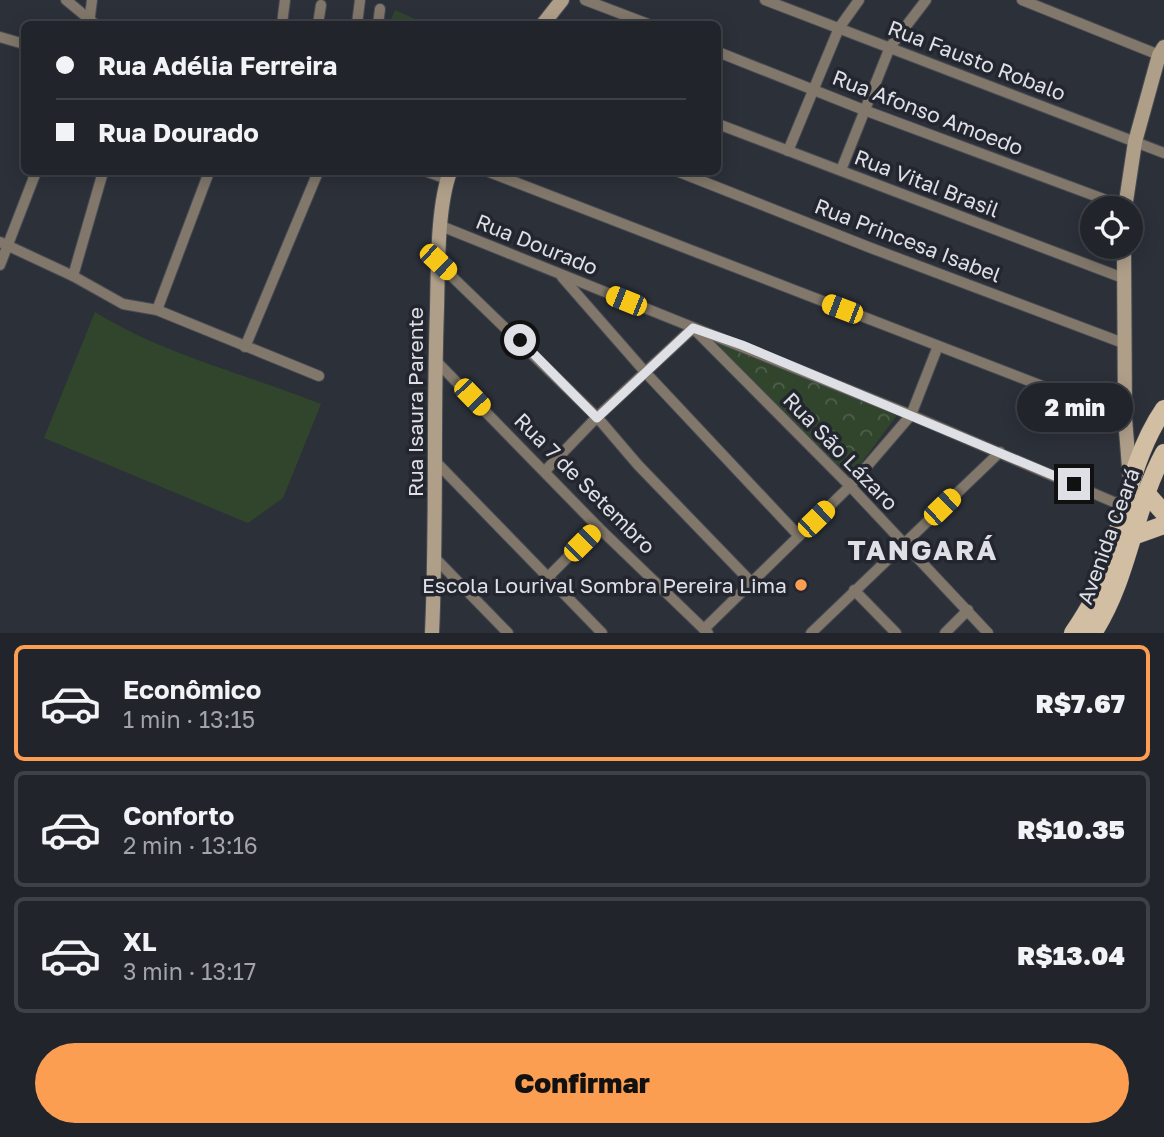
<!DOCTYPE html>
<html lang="pt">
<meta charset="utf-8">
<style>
body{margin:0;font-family:"Golos Text",sans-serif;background:#292c33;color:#f1f3f6;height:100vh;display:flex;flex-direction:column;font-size:26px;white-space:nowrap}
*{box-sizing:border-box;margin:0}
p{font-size:23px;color:#a2a4a9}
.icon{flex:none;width:38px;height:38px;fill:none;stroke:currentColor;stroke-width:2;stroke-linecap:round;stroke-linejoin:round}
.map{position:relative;height:633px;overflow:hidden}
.sheet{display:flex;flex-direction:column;background:#21242b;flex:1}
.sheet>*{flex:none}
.hud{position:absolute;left:21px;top:21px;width:700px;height:154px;border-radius:10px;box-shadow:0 4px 18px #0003,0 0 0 2px #3e4147;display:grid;align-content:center;height:154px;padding:0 35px;background:#21242b}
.tools{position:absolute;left:1080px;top:196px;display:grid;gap:14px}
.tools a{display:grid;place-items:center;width:63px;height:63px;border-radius:50%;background:#21242b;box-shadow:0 4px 18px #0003,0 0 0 2px #3e4147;font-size:35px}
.end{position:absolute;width:32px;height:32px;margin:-16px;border:9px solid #dee0e6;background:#111;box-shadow:0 0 0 4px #111}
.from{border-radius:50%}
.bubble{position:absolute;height:49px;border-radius:24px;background:#21242b;box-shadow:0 4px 18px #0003,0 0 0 2px #3e4147;font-size:23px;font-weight:800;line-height:49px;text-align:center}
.car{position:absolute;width:21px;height:42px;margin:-21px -10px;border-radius:9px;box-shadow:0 0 5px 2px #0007;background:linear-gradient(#f5c518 24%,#345 0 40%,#f5c518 0 76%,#345 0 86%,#f5c518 0)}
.hud b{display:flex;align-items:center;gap:24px;height:66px;font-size:26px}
.hud b+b{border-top:2px solid #3e4147}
.hud i{width:18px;height:18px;background:#f1f3f6}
ul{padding:12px 0 0;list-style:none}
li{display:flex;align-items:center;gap:21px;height:116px;margin:0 14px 10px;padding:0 21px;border:4px solid #3e4147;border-radius:10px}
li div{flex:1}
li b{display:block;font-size:26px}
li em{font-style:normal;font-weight:800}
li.active{border-color:#fb9e51}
li>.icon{width:63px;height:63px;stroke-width:1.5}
.primary-button{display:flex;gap:14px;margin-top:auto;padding:14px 35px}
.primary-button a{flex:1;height:80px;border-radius:42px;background:#fb9e51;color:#111;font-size:28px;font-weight:800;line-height:80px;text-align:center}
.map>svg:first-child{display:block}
.grass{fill:#31452d}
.park{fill:url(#park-crowns)}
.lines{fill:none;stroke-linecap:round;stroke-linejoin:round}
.street-casing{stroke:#484c55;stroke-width:12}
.secondary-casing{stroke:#484c55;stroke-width:16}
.primary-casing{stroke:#484c55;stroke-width:19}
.street{stroke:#81776a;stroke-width:10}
.secondary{stroke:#af9f89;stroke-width:14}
.primary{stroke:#d2bea2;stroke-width:18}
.route{stroke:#dee0e6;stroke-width:9}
.poi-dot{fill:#fb9e51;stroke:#23262f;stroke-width:2.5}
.labels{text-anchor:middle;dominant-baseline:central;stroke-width:7;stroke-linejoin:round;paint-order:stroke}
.street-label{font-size:21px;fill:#dee0e6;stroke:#23262f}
.poi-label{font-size:21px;fill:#dee0e6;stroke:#23262f;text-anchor:end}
.district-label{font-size:28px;font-weight:bold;letter-spacing:2px;fill:#dee0e6;stroke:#23262f}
</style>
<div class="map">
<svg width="1164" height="633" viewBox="0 0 1164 633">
<defs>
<pattern id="park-crowns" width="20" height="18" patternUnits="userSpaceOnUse" patternTransform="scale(1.75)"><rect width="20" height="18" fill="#31452d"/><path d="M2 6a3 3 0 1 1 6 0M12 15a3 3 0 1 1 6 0" fill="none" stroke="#4e604b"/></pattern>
</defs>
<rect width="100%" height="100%" fill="#2c3039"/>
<!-- grass -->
<g class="grass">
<path d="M 395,10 L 417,20 L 414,24 L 389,24 Z"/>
<path d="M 95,312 C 164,355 246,374 321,404 L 283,498 L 248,523 L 44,438 Z"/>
</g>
<!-- park -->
<path class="park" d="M 713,340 L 898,414 L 850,478 Z"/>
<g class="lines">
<defs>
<g id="street">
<path d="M 66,0 L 95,24"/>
<path d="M 585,0 L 648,24"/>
<path d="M 765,0 L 1164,153"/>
<path d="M 1022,0 L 1164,57"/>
<path d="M 89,24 L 92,0"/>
<path d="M 282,24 L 285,0"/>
<path d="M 318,24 L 321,5"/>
<path d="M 357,24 L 360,0"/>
<path d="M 378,24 L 380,9"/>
<path d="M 0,37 L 24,44"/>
<path d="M 718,52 L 864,110 L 1125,207"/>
<path d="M 718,124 L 1123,278"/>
<path d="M 788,151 L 839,28 L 859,0"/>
<path d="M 841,170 L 890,47 L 926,0"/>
<path d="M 428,172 L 447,179"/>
<path d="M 489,172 L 1125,418"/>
<path d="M 679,172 L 871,248 L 1123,343"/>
<path d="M 441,226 L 911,415 L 1123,506"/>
<path d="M 0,242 L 73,276 L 123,304 L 157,310 L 319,376"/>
<path d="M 438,263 L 597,417 L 638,465 L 752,583"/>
<path d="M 0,265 L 36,172"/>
<path d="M 73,276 L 103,172"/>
<path d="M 562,277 L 646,373 L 799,536"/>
<path d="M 157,310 L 209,172"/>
<path d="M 245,347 L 318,172"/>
<path d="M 435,360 L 598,527 L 708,633"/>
<path d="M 436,462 L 602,633"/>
<path d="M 545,471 L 597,417 L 693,328 L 850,486 L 988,633"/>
<path d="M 435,558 L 508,633"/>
<path d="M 548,577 L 598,527"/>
<path d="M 854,590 L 896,633"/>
<path d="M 704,629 L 850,486 L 911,415 L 938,346"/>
<path d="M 811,633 L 1000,452"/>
<path d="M 945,633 L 968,610"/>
</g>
<g id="secondary">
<path d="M 543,24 L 562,0"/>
<path d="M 1125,208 L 1135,142 L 1159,55 L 1164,47"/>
<path d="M 1124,247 L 1125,418 L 1130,480"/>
<path d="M 432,633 C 437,525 433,417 437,309 C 438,270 437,207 450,172"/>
</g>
<g id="primary">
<path d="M 1147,494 L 1164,513"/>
<path d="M 1133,536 L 1164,525"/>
<path d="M 1073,633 C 1086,614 1099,592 1106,571 C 1124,517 1131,457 1164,409"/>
<path d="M 1093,633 C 1129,578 1133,510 1164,453"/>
</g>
</defs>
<!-- street casing -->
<use href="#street" class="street-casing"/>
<!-- secondary casing -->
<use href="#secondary" class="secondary-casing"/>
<!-- primary casing -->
<use href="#primary" class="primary-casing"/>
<!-- street -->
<use href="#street" class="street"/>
<!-- secondary -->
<use href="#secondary" class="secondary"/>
<!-- primary -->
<use href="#primary" class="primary"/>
</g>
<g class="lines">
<!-- route -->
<path class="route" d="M 520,340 L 597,418 L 693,328 L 742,345 L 1074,484"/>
</g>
<!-- markers -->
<circle class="poi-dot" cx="801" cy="585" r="7"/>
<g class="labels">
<!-- street labels -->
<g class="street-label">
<text transform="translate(977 60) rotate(21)">Rua Fausto Robalo</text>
<text transform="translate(928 112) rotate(21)">Rua Afonso Amoedo</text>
<text transform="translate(927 183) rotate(21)">Rua Vital Brasil</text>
<text transform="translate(908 240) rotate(21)">Rua Princesa Isabel</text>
<text transform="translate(537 244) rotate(22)">Rua Dourado</text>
<text transform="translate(415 402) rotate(-90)">Rua Isaura Parente</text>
<text transform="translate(841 451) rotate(46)">Rua São Lázaro</text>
<text transform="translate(585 483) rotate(45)">Rua 7 de Setembro</text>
<text transform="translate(1108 536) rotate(-70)">Avenida Ceará</text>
</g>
<!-- poi labels -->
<g class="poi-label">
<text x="787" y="585">Escola Lourival Sombra Pereira Lima</text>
</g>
<!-- district labels -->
<g class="district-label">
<text x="923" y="549">TANGARÁ</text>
</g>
</g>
</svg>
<div class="tools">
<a><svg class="icon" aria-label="locate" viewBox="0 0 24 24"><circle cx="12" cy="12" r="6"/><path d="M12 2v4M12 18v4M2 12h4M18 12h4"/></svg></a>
</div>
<i class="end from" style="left:520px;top:340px"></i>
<i class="end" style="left:1074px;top:484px"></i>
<div class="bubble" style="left:1017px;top:383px;width:116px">2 min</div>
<i class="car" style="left:438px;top:262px;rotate:133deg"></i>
<i class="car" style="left:626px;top:301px;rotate:292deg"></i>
<i class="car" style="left:842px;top:309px;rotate:291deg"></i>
<i class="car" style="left:472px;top:397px;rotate:136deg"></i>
<i class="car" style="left:942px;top:507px;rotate:46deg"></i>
<i class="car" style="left:816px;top:519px;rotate:46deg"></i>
<i class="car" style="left:582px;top:543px;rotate:45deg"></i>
<div class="hud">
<b><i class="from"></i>Rua Adélia Ferreira</b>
<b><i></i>Rua Dourado</b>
</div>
</div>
<section class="sheet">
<ul>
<li class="active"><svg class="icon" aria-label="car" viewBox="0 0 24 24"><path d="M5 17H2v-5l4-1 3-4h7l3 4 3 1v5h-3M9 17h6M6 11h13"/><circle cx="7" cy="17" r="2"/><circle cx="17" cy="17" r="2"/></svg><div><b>Econômico</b><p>1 min · 13:15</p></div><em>R$7.67</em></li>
<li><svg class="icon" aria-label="car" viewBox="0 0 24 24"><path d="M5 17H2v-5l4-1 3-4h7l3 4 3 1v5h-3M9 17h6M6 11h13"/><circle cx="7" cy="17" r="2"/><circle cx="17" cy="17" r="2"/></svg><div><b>Conforto</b><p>2 min · 13:16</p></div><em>R$10.35</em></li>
<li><svg class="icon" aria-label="car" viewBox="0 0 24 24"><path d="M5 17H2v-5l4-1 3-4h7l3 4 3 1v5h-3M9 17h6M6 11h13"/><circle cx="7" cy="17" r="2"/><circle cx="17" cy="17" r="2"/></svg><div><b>XL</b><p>3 min · 13:17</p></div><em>R$13.04</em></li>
</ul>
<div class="primary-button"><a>Confirmar</a></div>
</section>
